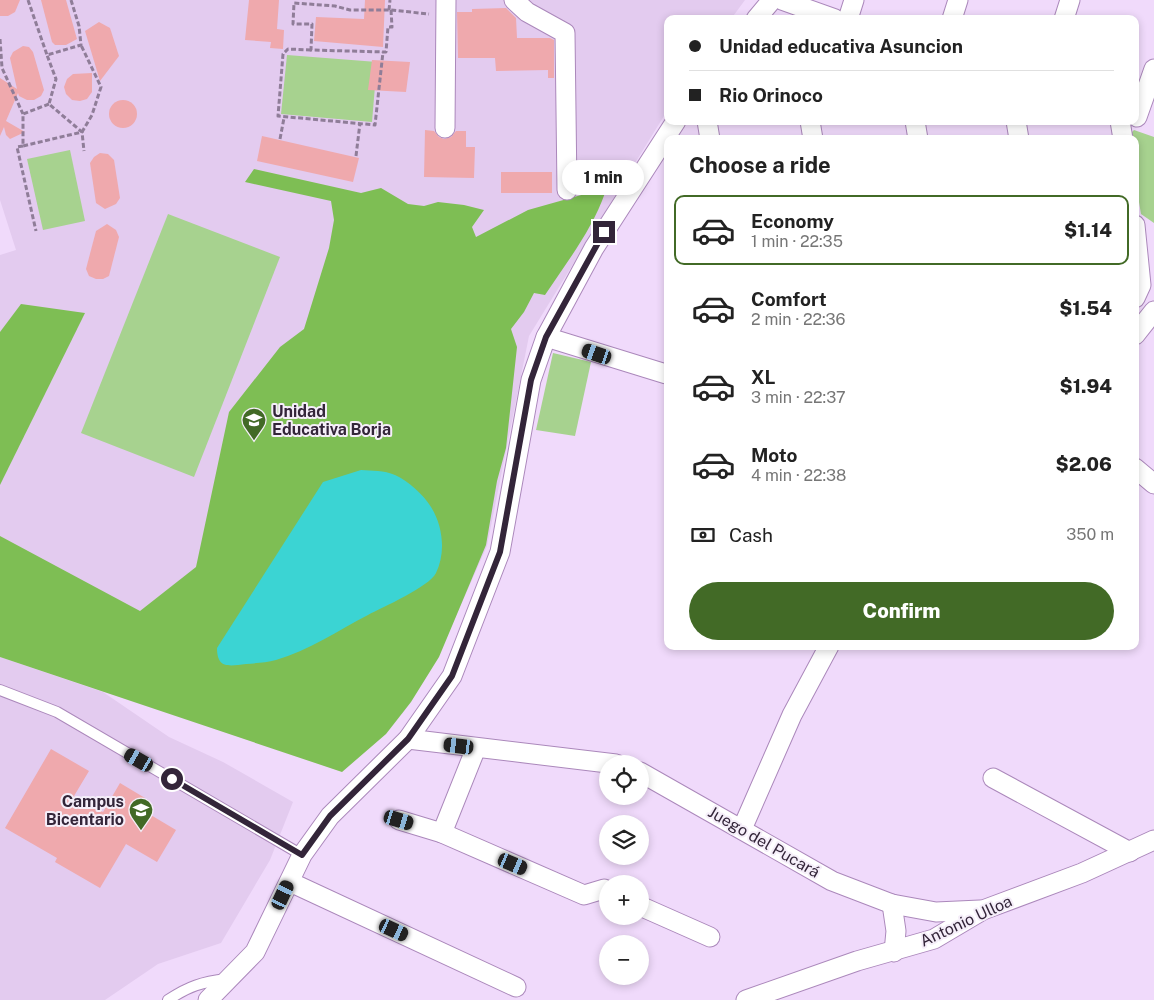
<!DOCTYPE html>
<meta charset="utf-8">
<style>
body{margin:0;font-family:"Public Sans",sans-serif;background:#f6f6f6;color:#222;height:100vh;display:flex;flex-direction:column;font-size:19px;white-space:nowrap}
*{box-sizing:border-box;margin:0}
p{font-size:16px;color:#767676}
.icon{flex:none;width:28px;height:28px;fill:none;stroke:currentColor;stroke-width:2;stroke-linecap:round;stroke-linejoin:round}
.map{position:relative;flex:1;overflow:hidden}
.details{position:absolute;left:664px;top:135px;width:475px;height:515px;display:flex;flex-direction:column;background:#fff;border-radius:10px;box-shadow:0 2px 8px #0003}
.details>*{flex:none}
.top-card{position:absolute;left:664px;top:15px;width:475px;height:110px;border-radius:10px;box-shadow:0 2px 8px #0003;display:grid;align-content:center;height:110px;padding:0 25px;background:#fff}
.controls{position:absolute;left:599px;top:755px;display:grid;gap:10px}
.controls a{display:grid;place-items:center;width:50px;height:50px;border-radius:50%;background:#fff;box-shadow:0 2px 8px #0003;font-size:25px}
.end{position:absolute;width:22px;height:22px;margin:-11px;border:6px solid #332539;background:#fff;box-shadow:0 0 0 2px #fff}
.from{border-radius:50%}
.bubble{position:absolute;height:35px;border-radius:18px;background:#fff;box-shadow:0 2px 8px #0003;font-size:16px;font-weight:800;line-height:35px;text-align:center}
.car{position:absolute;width:15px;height:30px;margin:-15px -8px;border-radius:6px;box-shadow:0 0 4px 1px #0007;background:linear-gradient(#222 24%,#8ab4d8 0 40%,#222 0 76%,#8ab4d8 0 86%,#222 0)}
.top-card b{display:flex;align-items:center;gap:18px;height:48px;font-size:19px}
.top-card b+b{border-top:1px solid #e0e0e0}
.top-card i{width:12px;height:12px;background:#222}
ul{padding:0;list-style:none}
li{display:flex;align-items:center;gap:15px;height:70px;margin:0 10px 8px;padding:0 15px;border:2px solid transparent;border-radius:10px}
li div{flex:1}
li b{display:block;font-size:19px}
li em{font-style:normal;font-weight:800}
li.on{border-color:#426a26}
li>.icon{width:45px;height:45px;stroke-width:1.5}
h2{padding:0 25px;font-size:22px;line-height:60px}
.pay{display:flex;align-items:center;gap:12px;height:55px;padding:0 25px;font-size:19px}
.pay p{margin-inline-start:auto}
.button{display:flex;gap:10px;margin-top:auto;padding:10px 25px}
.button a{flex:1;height:58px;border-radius:30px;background:#426a26;color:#fff;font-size:20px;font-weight:800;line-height:58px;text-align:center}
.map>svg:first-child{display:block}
.built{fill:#e3cbef}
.green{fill:#a7d28f}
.forest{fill:#7ebe54}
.water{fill:#3bd4d3}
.building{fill:#efa9ad}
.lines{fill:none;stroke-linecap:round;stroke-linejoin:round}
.lane-casing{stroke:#ab88bb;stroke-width:12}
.street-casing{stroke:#ab88bb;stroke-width:21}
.path{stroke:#8f7d98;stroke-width:3;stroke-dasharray:5 2.5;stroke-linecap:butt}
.lane{stroke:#fff;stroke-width:10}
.street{stroke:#fff;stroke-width:19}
.route{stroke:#332539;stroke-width:6}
.labels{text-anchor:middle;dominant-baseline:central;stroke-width:4;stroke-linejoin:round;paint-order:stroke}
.poi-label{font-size:16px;font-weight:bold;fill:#332539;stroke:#f5eef9;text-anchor:start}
.street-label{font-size:16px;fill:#332539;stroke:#f5eef9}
</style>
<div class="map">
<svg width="1154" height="1000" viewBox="0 0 1154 1000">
<rect width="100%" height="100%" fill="#f0dafb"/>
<!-- built -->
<g class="built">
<path d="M 0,0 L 745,0 L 731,19 L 668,19 L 667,111 L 529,336 L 487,546 L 437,659 L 402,714 L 204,694 L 0,588 L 0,255 L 16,250 L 0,200 Z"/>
<path d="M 0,657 L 103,692 L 169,737 L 223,762 L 293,802 L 270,860 L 221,943 L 158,964 L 105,1000 L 0,1000 Z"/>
</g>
<!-- green -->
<g class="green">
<path d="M 287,55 L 377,62 L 372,122 L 281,114 Z"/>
<path d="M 1134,130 L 1154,137 L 1154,223 L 1141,214 L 1135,178 L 1135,139 L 1128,139 L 1128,136 Z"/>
<path d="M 70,150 L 85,221 L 43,230 L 27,159 Z"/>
<path d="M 168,214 L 280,257 L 194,477 L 81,433 Z"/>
<path d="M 553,353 L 591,362 L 575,436 L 536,430 Z"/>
</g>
<!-- forest -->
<g class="forest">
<path d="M 254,169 L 361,193 L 381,188 L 408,204 L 424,206 L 438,202 L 464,205 L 484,210 L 472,227 L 476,237 L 528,210 L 599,190 L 605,193 C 592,230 567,262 545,295 L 534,293 L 524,312 L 511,329 L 517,347 L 506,448 L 497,481 L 486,545 L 439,657 L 411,702 L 386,734 L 342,772 L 0,657 L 0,536 L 140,611 L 196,567 L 229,412 L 280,347 L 304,329 L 329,248 L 334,220 L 331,201 L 245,182 Z"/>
<path d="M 21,304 L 85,313 L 0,485 L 0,332 Z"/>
</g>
<!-- water -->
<path class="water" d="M 361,470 C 372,471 384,470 395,475 C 408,481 424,495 431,507 C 443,526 446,553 436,573 C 429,587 383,607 368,615 C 339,630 308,651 276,660 C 266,663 255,663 246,664 C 229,666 217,669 217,648 L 323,482 Z"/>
<!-- building -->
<g class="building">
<path d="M 0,0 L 20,0 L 15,12 L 8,16 L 0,16 Z"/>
<path d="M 41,0 L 66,0 L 77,39 L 66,45 L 55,45 L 52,42 Z"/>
<path d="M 249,0 L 279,0 L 277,29 L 284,30 L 283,49 L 270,48 L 271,42 L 245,40 Z"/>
<path d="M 365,0 L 385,0 L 383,47 L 314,41 L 316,17 L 364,19 Z"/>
<path d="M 506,8 L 516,18 L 517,38 L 550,38 L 554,40 L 554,78 L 548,78 L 548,70 L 496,71 L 495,58 L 458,58 L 457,12 L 472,12 L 472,9 Z"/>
<path d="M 99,22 L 110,28 L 119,56 L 100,81 L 85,31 Z"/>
<path d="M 23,46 L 29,47 L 33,52 L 44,90 L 41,96 L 34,100 L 27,100 L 19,96 L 18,93 L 6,121 L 25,132 L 10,139 L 6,135 L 4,127 L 0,136 L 0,78 L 17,89 L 10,58 L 13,52 Z"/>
<path d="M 372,60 L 410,62 L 406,92 L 368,90 Z"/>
<path d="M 92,73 L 92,92 L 87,99 L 80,101 L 72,100 L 66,94 L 64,87 L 67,79 L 73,74 Z"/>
<circle cx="123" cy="114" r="14"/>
<path d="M 425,130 L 434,131 L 439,137 L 444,139 L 451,137 L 456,131 L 466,131 L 466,147 L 475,147 L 474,178 L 424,177 Z"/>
<path d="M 262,136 L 359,158 L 353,182 L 257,161 Z"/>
<path d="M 100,153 L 108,154 L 114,160 L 120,198 L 116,204 L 105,209 L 96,203 L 90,163 L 94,157 Z"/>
<rect x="501" y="172" width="51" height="21"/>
<path d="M 107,224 L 116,230 L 119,237 L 109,276 L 103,279 L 96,279 L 89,276 L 86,269 L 96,231 Z"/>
<path d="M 51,749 L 89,771 L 74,796 L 103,812 L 120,783 L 145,798 L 139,808 L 176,830 L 157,862 L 126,844 L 100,888 L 55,862 L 57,858 L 5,828 Z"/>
</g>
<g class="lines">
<defs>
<g id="lane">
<path d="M 0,690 L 57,712 L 302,855"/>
<path d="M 168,1000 C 189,986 202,982 227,979"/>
</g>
<g id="street">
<path d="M 514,0 L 527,12 L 565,33 L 567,190"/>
<path d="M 782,0 L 835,19"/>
<path d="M 756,19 L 772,0"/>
<path d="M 848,19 L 854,0"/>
<path d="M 952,19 L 958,0"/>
<path d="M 1064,19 L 1070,0"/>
<path d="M 1137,117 L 1154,69"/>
<path d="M 707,121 L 710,139"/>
<path d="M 810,121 L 813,139"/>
<path d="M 915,121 L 918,139"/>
<path d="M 1016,121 L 1019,139"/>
<path d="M 1120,121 L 1123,139"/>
<path d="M 445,128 L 446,0"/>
<path d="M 1135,225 L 1141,285 L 1135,298"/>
<path d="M 1135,335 L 1154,311"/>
<path d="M 546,337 L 666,374"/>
<path d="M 1135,468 L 1154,484"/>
<path d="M 408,739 L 616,764"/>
<path d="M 640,772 L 832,881 L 892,904 L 936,912 L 980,910"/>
<path d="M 993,778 L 1130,852"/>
<path d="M 399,820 L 442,833 L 584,895 L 604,889 L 608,891"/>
<path d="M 742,829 L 792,715 L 829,646"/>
<path d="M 442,833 L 476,748"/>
<path d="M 290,882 L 516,987"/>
<path d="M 892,904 L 896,931 L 894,952"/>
<path d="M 640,906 L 710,937"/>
<path d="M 208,1000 L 255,952 L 302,855 L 330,816 L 408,739 L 452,676 L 500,552 L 531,380 L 546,337 L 594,248 L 676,121"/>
<path d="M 746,1000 L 857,961 L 934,939 L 983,910 L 1082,873 L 1154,840"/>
</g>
</defs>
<!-- lane casing -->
<use href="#lane" class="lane-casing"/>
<!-- street casing -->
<use href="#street" class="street-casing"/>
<!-- path -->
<g class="path">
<path d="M 28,0 L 47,55"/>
<path d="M 71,0 L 79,26 L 81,45 L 47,55 L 56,79 L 49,104 L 82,132 L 84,151"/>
<path d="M 389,10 L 390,0"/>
<path d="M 391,10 L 392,27 L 388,27 L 386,52 L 311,50 L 312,24 L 293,24 L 294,3 L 335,6 L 350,10 L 391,10 L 429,14"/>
<path d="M 0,39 L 2,68 L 23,114"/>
<path d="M 311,50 L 288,49 L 283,54 L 278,116 L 375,125 L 383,52"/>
<path d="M 49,104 L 23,114 L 23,146 L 82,132 L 92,115 L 101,87 L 81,45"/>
<path d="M 280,139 L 284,118"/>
<path d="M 23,146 L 17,147 L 36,231"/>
<path d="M 356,156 L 360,123"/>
</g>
<!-- lane -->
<use href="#lane" class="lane"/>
<!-- street -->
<use href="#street" class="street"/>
</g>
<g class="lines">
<!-- route -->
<path class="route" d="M 172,779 L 302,855 L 330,816 L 408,739 L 452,676 L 500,552 L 531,380 L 546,337 L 604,232"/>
</g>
<!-- icons -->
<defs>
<symbol id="school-pin" viewBox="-11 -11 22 30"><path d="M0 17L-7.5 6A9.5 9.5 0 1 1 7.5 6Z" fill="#426a26" stroke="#f5eef9"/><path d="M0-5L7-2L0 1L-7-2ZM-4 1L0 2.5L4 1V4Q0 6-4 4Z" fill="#fff"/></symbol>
<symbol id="university-pin" viewBox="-11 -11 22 30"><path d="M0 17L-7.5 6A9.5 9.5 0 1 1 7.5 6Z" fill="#426a26" stroke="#f5eef9"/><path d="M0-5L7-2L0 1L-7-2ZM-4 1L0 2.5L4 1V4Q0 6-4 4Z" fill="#fff"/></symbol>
</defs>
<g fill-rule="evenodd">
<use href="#school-pin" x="240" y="406" width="28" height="38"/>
<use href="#university-pin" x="127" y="796" width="28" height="38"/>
</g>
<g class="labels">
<!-- poi labels -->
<g class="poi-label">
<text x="272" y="411">Unidad<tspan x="272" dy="18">Educativa Borja</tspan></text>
<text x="124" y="801" text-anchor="end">Campus<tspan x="124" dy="18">Bicentario</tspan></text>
</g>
<!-- street labels -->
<g class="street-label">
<text transform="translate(764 842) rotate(30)">Juego del Pucará</text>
<text transform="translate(966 921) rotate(-25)">Antonio Ulloa</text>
</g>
</g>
</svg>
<div class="controls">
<a><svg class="icon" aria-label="locate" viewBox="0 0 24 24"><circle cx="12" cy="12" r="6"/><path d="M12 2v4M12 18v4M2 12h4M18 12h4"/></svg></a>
<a><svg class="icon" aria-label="layers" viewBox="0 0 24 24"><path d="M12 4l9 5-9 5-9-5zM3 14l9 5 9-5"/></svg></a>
<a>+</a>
<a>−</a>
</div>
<i class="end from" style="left:172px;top:779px"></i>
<i class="end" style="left:604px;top:232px"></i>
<div class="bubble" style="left:562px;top:160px;width:82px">1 min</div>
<i class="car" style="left:597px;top:354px;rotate:289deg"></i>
<i class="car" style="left:459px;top:746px;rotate:277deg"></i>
<i class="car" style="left:139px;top:760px;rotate:300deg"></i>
<i class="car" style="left:399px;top:820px;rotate:107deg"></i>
<i class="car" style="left:513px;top:864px;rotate:113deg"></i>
<i class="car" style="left:283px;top:895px;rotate:25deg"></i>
<i class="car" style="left:394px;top:930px;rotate:115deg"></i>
<div class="top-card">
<b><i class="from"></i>Unidad educativa Asuncion</b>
<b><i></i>Rio Orinoco</b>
</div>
<section class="details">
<h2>Choose a ride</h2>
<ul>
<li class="on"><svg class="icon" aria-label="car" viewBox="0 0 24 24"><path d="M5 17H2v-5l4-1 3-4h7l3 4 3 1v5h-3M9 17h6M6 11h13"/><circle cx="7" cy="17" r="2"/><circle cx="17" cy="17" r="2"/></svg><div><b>Economy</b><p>1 min · 22:35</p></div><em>$1.14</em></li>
<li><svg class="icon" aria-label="car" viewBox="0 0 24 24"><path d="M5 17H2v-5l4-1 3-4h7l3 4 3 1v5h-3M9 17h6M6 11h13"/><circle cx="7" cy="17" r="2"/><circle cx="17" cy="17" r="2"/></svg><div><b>Comfort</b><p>2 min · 22:36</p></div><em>$1.54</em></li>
<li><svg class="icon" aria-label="car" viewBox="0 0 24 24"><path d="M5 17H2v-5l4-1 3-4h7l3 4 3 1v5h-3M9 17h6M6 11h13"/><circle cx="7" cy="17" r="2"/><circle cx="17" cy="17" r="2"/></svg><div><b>XL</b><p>3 min · 22:37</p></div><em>$1.94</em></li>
<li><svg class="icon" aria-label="car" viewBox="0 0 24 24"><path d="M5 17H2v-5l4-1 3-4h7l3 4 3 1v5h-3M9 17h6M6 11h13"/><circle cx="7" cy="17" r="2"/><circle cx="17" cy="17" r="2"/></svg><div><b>Moto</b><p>4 min · 22:38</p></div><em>$2.06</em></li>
</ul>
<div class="pay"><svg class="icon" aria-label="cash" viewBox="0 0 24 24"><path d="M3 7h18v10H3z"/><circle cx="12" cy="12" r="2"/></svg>Cash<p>350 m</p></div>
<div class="button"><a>Confirm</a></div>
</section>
</div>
